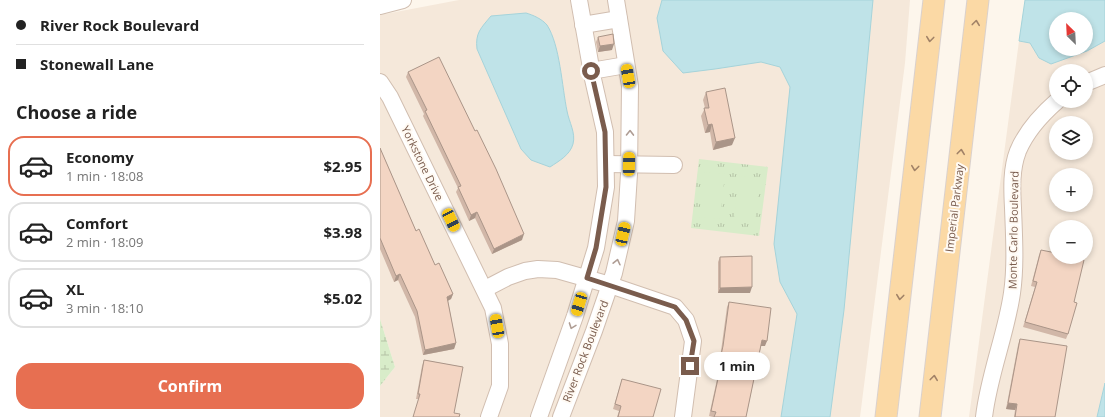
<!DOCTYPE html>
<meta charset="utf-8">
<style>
body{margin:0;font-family:"Open Sans",sans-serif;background:#f2f2f2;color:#222;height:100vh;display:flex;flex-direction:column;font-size:15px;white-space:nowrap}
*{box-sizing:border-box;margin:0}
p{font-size:13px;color:#767676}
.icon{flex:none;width:22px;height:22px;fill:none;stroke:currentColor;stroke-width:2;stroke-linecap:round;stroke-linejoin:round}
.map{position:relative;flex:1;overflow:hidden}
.drawer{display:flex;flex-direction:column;background:#fff;width:380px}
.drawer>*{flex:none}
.guide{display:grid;align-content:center;height:88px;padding:0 16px;background:#fff}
.needle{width:26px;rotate:336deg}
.buttons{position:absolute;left:669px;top:12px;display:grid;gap:8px}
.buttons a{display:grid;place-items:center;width:44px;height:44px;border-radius:50%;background:#fff;box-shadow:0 2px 6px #0003;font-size:20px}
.end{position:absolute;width:18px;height:18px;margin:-9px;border:5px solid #7a5c4d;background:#fff;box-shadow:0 0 0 2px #fff}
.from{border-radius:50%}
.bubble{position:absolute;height:28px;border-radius:14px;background:#fff;box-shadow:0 2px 6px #0003;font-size:13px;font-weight:700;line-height:28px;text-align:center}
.car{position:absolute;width:12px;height:24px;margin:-12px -6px;border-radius:5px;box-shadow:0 0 3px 1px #0007;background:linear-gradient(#f5c518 24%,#345 0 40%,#f5c518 0 76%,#345 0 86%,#f5c518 0)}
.guide b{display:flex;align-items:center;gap:14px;height:38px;font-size:15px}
.guide b+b{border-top:1px solid #e0e0e0}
.guide i{width:10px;height:10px;background:#222}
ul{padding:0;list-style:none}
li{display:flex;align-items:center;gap:12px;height:60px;margin:0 8px 6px;padding:0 8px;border:2px solid #e0e0e0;border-radius:16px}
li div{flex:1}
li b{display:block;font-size:15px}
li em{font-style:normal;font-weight:700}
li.active{border-color:#e76f51}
li>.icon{width:36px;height:36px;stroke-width:1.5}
h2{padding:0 16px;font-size:18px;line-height:48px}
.action{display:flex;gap:8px;margin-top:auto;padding:8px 16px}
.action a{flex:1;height:46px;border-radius:16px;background:#e76f51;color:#fff;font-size:16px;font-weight:700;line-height:46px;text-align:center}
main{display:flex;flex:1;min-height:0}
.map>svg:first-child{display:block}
.residential{fill:#f5e8da;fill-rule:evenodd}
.grass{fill:url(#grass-tufts)}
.wetland{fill:url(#wetland-marsh)}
.pitch{fill:#d8ecc9}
.water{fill:#bfe3e8;stroke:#a5d3da;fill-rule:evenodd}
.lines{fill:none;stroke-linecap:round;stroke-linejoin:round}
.minor-casing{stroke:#d1beb0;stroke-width:18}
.major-casing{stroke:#dad1cd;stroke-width:23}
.minor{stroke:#fff;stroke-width:16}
.major{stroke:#fbd9a5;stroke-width:21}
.wall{fill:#d1b7a8}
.shaded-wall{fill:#aa9588}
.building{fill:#f3d5c3;stroke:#aa9588}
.oneway{stroke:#a18267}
.oneway2{stroke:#af9d94}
.route{stroke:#7a5c4d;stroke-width:5}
.labels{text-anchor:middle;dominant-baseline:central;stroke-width:4;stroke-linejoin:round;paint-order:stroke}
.street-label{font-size:11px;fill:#7a5c4d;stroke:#fffaf3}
</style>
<main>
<section class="drawer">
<div class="guide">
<b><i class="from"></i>River Rock Boulevard</b>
<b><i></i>Stonewall Lane</b>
</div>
<h2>Choose a ride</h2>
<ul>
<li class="active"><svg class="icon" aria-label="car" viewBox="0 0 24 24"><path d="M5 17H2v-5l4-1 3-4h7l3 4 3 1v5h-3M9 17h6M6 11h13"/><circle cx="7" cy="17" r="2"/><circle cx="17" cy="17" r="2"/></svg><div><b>Economy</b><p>1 min · 18:08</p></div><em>$2.95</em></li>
<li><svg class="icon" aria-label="car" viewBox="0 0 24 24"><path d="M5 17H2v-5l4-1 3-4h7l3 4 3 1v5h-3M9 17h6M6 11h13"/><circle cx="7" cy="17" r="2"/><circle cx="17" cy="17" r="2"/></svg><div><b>Comfort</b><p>2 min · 18:09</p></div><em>$3.98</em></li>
<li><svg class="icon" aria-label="car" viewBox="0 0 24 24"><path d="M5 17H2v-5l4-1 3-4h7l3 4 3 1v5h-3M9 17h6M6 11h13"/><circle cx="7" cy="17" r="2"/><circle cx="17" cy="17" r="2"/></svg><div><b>XL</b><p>3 min · 18:10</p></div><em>$5.02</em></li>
</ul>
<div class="action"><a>Confirm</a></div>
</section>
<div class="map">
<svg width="725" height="417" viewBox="0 0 725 417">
<defs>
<pattern id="grass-tufts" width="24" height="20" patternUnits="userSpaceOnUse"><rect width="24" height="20" fill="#d8ecc9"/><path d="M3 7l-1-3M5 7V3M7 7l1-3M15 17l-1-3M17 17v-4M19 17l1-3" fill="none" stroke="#b4c2a5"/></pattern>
<pattern id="wetland-marsh" width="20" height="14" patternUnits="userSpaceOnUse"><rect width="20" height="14" fill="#d8ecc9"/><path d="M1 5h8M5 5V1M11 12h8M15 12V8" fill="none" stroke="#b4c2a5"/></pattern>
</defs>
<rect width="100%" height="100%" fill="#fdf6ec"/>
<!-- residential -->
<g class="residential">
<path d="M 79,0 L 530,0 L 525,63 L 480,417 L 0,417 L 0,386 L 15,367 L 0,319 L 0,15 Z"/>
<path d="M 639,41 L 650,43 L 659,58 L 707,51 L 725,41 L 725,382 L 717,417 L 589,417 ZM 676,71 L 706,71 L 706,101 L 676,101 ZM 676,123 L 706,123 L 706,153 L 676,153 ZM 676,175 L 706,175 L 706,205 L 676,205 ZM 676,227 L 706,227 L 706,257 L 676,257 Z"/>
</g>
<!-- grass -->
<path class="grass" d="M 319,159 L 388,167 L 379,236 L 311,228 Z"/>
<!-- wetland -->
<path class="wetland" d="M 0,319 L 15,367 L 0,386 Z"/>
<!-- pitch -->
<g class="pitch">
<path d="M 324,172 L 345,174 L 340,219 L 319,217 Z"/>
<path d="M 359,176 L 380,178 L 375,223 L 354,220 Z"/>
</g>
<!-- water -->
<g class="water">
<path d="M 282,0 L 493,0 L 464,310 L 450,417 L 401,417 L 417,314 L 400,282 L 394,244 L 410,87 L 400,67 L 381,62 L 335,69 L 303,73 L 283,51 L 277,18 Z"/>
<path d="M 645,0 L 725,0 L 725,41 L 707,51 L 671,64 L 659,58 L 650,43 L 639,41 ZM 676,19 L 706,19 L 706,49 L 676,49 Z"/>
<path d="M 146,13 C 153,15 162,19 167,25 C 180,45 182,87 187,111 C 189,122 196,133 193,144 C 190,155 179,161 170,167 L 151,160 L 141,149 L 97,49 C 95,33 101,28 111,16 Z"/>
<path d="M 725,383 L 725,417 L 717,417 Z"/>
</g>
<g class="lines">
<defs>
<g id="minor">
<path d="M 0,6 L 23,0"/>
<path d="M 203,25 L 239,19"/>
<path d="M 211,71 L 246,65"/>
<path d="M 0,82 L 10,97 L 113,308 L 120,344 L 120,386 L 109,417"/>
<path d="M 706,83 L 725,75"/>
<path d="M 226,164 L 294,165"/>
<path d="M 105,289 L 128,277 L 145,271 L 158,269 L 177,270 L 230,285 L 295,307 L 306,320 L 313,341 L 303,417"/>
<path d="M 159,417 L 195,316 L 216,248 L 226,187 L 225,132 L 213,79 L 199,0"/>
<path d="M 181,417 L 214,331 L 234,273 L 246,221 L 249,174 L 250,86 L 236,0"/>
<path d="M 604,417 C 609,374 626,335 632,293 C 636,265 634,236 633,208 C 632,189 631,169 638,151 C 646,132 661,115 677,101"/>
</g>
<g id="major">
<path d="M 506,417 L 554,0"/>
<path d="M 550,417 L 598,0"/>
</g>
</defs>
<!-- minor casing -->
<use href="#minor" class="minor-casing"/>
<!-- major casing -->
<use href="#major" class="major-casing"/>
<!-- minor -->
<use href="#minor" class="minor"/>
<!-- major -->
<use href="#major" class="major"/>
</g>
<!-- wall -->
<g class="wall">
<path d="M 218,37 L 232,50 L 218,52 L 216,42 Z"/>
<path d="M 28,72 L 142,240 L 112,254 L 95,218 L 89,221 L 76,192 L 78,188 L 43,116 L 44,114 L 26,77 Z"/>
<path d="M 326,92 L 352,145 L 333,150 L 330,132 L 325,133 L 321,116 L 325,108 L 323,100 Z"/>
<path d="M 0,148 L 36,231 L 55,265 L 73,294 L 71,299 L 68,301 L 76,343 L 74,349 L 43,355 L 35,317 L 18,280 L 14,282 L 0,249 Z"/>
<path d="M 661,250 L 694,302 L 688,334 L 686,339 L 643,327 L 655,287 L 651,286 L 659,255 Z"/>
<path d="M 340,257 L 370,293 L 338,293 L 338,262 Z"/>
<path d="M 349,302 L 385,346 L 381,346 L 366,417 L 333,417 L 329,416 L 337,379 L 335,379 L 341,351 L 347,307 Z"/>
<path d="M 640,339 L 675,417 L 634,417 L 635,410 L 626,409 L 638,345 Z"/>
<path d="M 44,360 L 83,367 L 38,399 L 36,399 L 42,366 Z"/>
<path d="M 242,379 L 273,417 L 237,417 L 239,411 L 233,409 Z"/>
</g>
<!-- shaded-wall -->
<g class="shaded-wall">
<path d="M 234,44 L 232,50 L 218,52 L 220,46 Z"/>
<path d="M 332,124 L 330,132 L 325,133 L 328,125 Z"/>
<path d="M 355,138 L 352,145 L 333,150 L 336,142 Z"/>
<path d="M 97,212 L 95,218 L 89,221 L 91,215 Z"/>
<path d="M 144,234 L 142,240 L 112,254 L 114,249 Z"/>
<path d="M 20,274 L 18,280 L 14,282 L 16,276 Z"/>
<path d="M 372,287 L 370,293 L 338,293 L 340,288 Z"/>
<path d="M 73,294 L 71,299 L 65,302 L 67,297 Z"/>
<path d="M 382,340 L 387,341 L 385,346 L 380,346 Z"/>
<path d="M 76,343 L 74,349 L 43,355 L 45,350 Z"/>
<path d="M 628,403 L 637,404 L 635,410 L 626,409 Z"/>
</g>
<!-- building -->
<g class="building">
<path d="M 233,34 L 234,44 L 220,46 L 218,37 Z"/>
<path d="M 59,57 L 95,131 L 97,130 L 116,169 L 144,234 L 114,249 L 97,212 L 91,215 L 78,187 L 81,186 L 45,111 L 47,110 L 28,72 Z"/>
<path d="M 345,88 L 355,138 L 336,142 L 332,124 L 328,125 L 324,108 L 329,108 L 326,92 Z"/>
<path d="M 0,148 L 36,231 L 39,229 L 55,265 L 59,263 L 73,294 L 67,297 L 76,343 L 45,350 L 37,311 L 20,274 L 16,276 L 0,238 Z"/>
<path d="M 661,250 L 676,253 L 676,257 L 691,257 L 704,260 L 694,302 L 697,303 L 688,334 L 645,322 L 657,282 L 653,281 Z"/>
<path d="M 372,256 L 372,287 L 340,288 L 340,257 Z"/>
<path d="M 349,302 L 391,308 L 387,341 L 382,340 L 366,417 L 334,417 L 336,412 L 331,411 L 339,374 L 337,373 L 343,346 Z"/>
<path d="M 640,339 L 687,346 L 675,417 L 635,417 L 637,404 L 628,403 Z"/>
<path d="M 44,360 L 83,367 L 74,413 L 80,414 L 79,417 L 33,417 L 40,394 L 38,394 Z"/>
<path d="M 242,379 L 281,389 L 273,417 L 238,417 L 241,406 L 235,404 Z"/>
</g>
<!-- one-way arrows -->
<defs><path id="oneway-chevron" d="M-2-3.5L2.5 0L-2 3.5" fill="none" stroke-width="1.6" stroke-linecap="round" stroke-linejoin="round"/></defs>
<g class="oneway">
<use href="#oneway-chevron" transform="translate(596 23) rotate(-83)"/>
<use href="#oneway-chevron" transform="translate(550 39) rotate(97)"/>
<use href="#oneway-chevron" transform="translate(581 152) rotate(-83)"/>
<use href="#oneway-chevron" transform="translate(535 168) rotate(97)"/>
<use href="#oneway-chevron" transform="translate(520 297) rotate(97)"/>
<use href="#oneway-chevron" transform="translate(554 378) rotate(-83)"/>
</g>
<g class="oneway2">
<use href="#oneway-chevron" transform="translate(250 133) rotate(-89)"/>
<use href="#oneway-chevron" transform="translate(237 262) rotate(-77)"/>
<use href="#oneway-chevron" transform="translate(192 326) rotate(110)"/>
</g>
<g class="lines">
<!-- route -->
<path class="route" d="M 211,71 L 225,132 L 226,187 L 216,248 L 207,278 L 295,307 L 306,320 L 314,341 L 310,366"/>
</g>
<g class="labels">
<!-- street labels -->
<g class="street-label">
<text transform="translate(43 163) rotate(64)">Yorkstone Drive</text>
<text transform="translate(574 208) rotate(-83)">Imperial Parkway</text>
<text transform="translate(633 230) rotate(-89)">Monte Carlo Boulevard</text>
<text transform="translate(205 351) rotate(-69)">River Rock Boulevard</text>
</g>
</g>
</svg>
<div class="buttons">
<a><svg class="needle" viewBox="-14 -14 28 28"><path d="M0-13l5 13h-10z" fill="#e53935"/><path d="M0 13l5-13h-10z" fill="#767676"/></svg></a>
<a><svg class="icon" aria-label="locate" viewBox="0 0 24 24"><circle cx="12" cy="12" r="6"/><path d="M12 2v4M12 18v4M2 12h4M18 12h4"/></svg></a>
<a><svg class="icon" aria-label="layers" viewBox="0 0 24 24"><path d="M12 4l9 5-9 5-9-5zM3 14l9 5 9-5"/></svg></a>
<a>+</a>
<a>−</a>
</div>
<i class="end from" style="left:211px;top:71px"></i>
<i class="end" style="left:310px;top:366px"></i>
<div class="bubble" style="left:324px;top:352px;width:66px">1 min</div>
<i class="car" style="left:248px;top:76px;rotate:350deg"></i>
<i class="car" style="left:249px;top:164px;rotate:1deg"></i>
<i class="car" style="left:71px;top:220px;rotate:154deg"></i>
<i class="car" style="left:243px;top:234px;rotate:13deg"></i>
<i class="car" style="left:199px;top:304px;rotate:197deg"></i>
<i class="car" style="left:117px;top:326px;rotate:350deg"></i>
</div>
</main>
